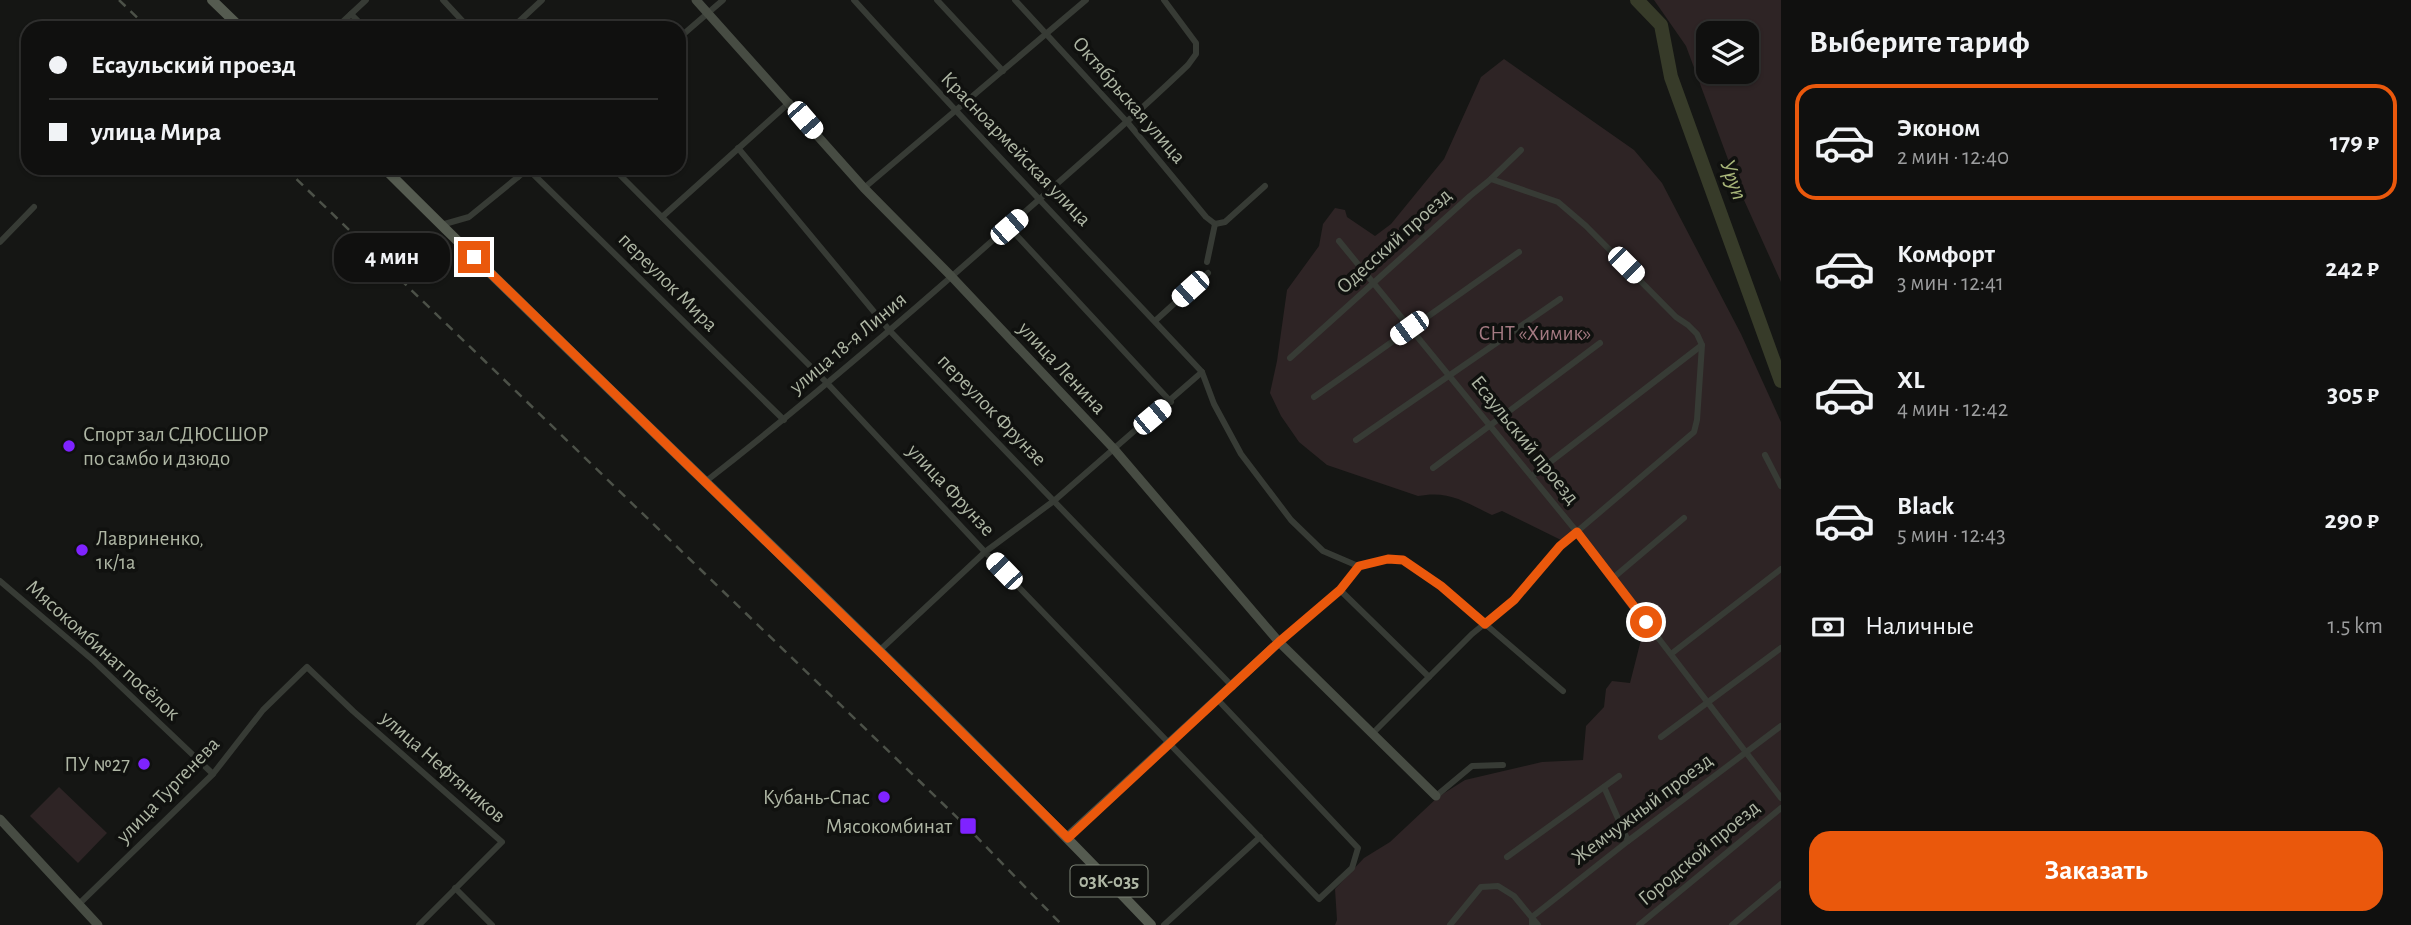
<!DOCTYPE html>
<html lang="ru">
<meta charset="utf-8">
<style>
body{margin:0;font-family:"Alegreya Sans",sans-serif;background:#1e1e1d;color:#f1f3f6;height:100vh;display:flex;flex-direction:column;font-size:26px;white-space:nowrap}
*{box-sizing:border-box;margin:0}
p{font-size:23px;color:#9c9d9e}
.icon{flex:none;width:38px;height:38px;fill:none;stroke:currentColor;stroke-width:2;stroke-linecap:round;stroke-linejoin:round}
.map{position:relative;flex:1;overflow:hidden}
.side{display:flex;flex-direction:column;background:#10100f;width:630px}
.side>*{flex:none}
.banner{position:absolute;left:21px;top:21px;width:665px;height:154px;border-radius:21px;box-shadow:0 2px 5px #0004,0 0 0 2px #30302f;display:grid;align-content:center;height:154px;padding:0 28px;background:#10100f}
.tools{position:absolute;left:1696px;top:21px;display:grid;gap:14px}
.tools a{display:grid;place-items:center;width:63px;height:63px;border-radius:14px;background:#10100f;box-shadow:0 2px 5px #0004,0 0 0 2px #30302f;font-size:35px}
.end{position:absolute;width:32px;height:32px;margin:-16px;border:9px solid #ea580c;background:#fff;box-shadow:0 0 0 4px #fff}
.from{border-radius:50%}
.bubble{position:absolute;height:49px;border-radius:21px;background:#10100f;box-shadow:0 2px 5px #0004,0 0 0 2px #30302f;font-size:23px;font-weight:700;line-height:49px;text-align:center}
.car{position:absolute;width:21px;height:42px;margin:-21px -10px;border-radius:9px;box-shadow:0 0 5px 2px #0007;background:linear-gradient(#fff 24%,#345 0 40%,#fff 0 76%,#345 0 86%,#fff 0)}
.banner b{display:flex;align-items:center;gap:24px;height:66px;font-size:26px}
.banner b+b{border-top:2px solid #30302f}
.banner i{width:18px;height:18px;background:#f1f3f6}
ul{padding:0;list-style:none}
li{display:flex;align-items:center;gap:21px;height:116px;margin:0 14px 10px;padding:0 14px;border:4px solid transparent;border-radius:21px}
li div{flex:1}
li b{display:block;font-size:26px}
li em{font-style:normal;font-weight:700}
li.current{border-color:#ea580c}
li>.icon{width:63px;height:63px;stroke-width:1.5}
h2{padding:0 28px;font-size:32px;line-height:84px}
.pay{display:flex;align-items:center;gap:18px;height:77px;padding:0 28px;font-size:26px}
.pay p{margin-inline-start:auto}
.cta{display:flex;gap:14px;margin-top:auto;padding:14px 28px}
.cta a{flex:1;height:80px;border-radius:21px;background:#ea580c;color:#fff;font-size:28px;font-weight:700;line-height:80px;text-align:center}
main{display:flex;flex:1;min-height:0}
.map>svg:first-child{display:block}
.green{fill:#2e2425;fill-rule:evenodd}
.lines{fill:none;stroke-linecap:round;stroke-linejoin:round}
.river{stroke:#373b29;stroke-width:14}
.street{stroke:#373b35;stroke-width:6}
.secondary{stroke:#474c43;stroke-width:9}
.primary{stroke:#555b50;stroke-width:10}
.rail{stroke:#4c5148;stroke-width:2.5;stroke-dasharray:9 7;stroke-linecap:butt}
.route{stroke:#ea580c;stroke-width:9}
.poi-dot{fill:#7f23ff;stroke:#10110f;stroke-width:2.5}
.labels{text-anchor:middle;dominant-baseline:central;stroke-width:7;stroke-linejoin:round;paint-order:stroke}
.shield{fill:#10110f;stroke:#7f8578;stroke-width:2}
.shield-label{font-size:19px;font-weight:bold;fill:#afb7a5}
.street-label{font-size:21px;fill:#afb7a5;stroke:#10110f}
.park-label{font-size:21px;fill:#a47a82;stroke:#10110f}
.poi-label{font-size:21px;fill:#afb7a5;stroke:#10110f;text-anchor:end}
.water-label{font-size:23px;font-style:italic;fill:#a8b679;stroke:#10110f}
</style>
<main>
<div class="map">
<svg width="1781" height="925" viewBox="0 0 1781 925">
<rect width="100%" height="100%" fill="#151614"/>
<!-- green -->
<g class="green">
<path d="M 1654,0 L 1781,0 L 1781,282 L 1739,189 L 1686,46 ZM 1708,33 L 1746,33 L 1746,72 L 1708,72 Z"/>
<path d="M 1504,59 L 1634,150 L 1662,183 L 1741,334 L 1781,422 L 1781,925 L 1335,925 L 1337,920 L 1335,889 L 1364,858 L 1390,842 L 1438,797 L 1465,780 L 1542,762 L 1583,760 L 1586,726 L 1604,707 L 1606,689 L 1612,681 L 1630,683 L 1644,628 L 1580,543 L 1577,532 L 1561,540 L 1502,511 L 1492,515 C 1465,502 1449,490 1418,496 L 1327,465 L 1299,442 L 1281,416 L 1270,393 L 1277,361 L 1287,290 L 1319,246 L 1323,224 L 1335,208 L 1345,210 L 1347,217 L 1375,236 L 1391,224 L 1444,159 L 1481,77 Z"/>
<path d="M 59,787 L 107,833 L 78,863 L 30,816 Z"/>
</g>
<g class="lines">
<!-- river -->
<path class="river" d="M 1637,0 L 1661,25 L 1671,77 L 1781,381"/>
<!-- street -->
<g class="street">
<path d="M 443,0 L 469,28"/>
<path d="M 854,0 C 968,126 1086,248 1202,372 L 1214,404 L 1241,454 L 1291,520 L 1323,551 L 1358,566 L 1388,559 L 1403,560 L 1441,586 L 1563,691"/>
<path d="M 937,0 L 1003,71"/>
<path d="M 1015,0 L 1128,123 L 1206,217 L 1215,224 L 1225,222 L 1265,186"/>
<path d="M 351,14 L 365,28"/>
<path d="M 336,28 L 366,0"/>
<path d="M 512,28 L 542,0"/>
<path d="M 679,38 L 723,0"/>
<path d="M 738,148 L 890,331 L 1233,687"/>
<path d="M 508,168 L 518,177"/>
<path d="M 613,168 L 827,383 L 985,552 L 1319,899 L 1352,868 L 1358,848 L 1218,700"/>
<path d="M 528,169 L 784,420"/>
<path d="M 864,188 L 1086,0"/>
<path d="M 662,217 L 790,102"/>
<path d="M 441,225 L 469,217 L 529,168"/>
<path d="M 1009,227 L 1171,402"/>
<path d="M 1339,241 L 1577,532 L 1781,798"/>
<path d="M 0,242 L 34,207"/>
<path d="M 1207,262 L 1215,224"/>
<path d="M 1155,321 L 1208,273"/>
<path d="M 1290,358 L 1470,196 L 1491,179 L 1521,150"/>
<path d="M 1314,397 L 1519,252"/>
<path d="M 1356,440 L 1560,299"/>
<path d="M 1765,455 L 1781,486"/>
<path d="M 1433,468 L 1600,343"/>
<path d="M 1532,476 L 1702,345"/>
<path d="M 705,482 C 810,400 911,313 1010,225 C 1070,172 1131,120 1188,65 L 1196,54 L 1196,43 L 1164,0"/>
<path d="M 1613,578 L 1684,518"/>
<path d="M 0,581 L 94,661 L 213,774"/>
<path d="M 1340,590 L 1429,677"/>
<path d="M 1279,642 L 1340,590 L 1358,566"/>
<path d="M 879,651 L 985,552 L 1055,500 L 1202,372"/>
<path d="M 1671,654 L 1781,569"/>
<path d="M 1373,733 L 1472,634 L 1514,600 L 1560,546 L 1694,432 L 1697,420 L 1702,345 L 1697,334 L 1688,325 L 1676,317 L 1586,226 L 1558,202 L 1491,179"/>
<path d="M 1661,737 L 1781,648"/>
<path d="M 1604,787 L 1628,841"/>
<path d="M 1436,796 L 1472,766 L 1503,765"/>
<path d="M 1507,857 L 1619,776"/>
<path d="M 455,888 L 492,925"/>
<path d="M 80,903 L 213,774 L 263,710 L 307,667 L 353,711 L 502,842 L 419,925"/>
<path d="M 1164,925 L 1260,837"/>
<path d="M 1450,925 L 1481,887 L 1498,886 L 1514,896 L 1538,925"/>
<path d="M 1532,925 L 1532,917 L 1628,841 L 1781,726"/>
<path d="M 1639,925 L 1781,808"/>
<path d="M 1732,925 L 1781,884"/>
</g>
<!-- secondary -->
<g class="secondary">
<path d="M 696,0 L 864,188 L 952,277 L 1114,449 L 1279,642 L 1436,796"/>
<path d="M 0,819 L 98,925"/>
<path d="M 1067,837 L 1279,642"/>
</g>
<!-- primary -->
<g class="primary">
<path d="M 212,0 L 241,28"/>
<path d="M 384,168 C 638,422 903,665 1151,925"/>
</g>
<!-- rail -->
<g class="rail">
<path d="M 119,0 L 148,28"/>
<path d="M 285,168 L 968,828 L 1062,925"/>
</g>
</g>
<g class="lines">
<!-- route -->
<path class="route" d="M 474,257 L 879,651 L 1068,838 L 1279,642 L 1340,590 L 1359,566 L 1388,559 L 1403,560 L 1441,586 L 1485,624 L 1514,600 L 1560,546 L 1577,532 L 1646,622"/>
</g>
<!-- markers -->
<g class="poi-dot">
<circle cx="69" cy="446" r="7"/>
<circle cx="82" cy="550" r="7"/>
<circle cx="144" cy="764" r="7"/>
<circle cx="884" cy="797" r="7"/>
<rect x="959" y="817" width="18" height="18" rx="3.5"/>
</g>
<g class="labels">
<!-- shield labels -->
<rect class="shield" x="1070.5" y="865.5" width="77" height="31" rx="5"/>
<g class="shield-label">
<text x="1109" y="881">03К-035</text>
</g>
<!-- street labels -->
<g class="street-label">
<text transform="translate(1129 100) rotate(49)">Октябрьская улица</text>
<text transform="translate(1016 149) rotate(46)">Красноармейская улица</text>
<text transform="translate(1394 241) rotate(-42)">Одесский проезд</text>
<text transform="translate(668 282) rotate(45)">переулок Мира</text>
<text transform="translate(848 343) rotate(-40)">улица 18-я Линия</text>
<text transform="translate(1062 368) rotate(47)">улица Ленина</text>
<text transform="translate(992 410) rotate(46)">переулок Фрунзе</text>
<text transform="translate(1525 440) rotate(51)">Есаульский проезд</text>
<text transform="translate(951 490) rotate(47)">улица Фрунзе</text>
<text transform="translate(103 650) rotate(42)">Мясокомбинат посёлок</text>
<text transform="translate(443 767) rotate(41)">улица Нефтяников</text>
<text transform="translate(168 790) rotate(-46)">улица Тургенева</text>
<text transform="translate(1642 809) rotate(-37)">Жемчужный проезд</text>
<text transform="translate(1699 853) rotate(-40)">Городской проезд</text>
</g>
<!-- park labels -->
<g class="park-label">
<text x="1535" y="333">СНТ «Химик»</text>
</g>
<!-- poi labels -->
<g class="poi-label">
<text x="83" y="434" text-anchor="start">Спорт зал СДЮСШОР<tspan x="83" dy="24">по самбо и дзюдо</tspan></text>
<text x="96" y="538" text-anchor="start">Лавриненко,<tspan x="96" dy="24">1к/1а</tspan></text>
<text x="130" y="764">ПУ №27</text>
<text x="870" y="797">Кубань-Спас</text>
<text x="952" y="826">Мясокомбинат</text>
</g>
<!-- water labels -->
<g class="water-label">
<text transform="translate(1733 180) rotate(70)">Уруп</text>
</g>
</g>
</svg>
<div class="tools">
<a><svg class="icon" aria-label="layers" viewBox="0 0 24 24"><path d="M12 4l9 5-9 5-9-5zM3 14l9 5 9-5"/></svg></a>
</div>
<i class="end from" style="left:1646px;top:622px"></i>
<i class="end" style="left:474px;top:257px"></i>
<div class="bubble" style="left:334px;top:233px;width:116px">4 мин</div>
<i class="car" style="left:805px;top:120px;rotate:139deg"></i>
<i class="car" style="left:1009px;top:227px;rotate:49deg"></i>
<i class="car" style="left:1626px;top:265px;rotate:135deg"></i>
<i class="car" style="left:1190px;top:289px;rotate:228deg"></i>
<i class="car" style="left:1409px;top:328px;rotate:234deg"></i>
<i class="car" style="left:1152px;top:417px;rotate:50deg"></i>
<i class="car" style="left:1004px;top:571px;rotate:316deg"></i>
<div class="banner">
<b><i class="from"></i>Есаульский проезд</b>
<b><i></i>улица Мира</b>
</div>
</div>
<section class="side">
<h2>Выберите тариф</h2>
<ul>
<li class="current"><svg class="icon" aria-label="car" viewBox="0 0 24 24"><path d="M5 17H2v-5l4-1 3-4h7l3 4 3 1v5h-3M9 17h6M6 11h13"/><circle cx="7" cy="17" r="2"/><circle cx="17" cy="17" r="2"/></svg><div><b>Эконом</b><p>2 мин · 12:40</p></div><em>179 ₽</em></li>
<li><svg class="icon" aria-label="car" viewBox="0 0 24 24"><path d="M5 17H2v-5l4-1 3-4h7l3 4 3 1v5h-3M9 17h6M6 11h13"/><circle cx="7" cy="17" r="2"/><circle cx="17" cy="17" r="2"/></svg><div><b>Комфорт</b><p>3 мин · 12:41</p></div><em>242 ₽</em></li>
<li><svg class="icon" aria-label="car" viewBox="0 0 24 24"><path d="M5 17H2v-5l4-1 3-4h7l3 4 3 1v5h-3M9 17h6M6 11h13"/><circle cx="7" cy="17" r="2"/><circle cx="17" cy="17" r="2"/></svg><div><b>XL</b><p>4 мин · 12:42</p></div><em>305 ₽</em></li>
<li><svg class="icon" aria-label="car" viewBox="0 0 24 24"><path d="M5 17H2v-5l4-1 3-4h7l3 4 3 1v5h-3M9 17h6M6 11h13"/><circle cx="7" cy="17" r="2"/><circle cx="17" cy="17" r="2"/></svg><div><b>Black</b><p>5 мин · 12:43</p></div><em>290 ₽</em></li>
</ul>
<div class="pay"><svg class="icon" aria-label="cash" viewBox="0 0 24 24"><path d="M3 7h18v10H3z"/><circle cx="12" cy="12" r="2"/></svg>Наличные<p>1.5 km</p></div>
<div class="cta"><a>Заказать</a></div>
</section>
</main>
